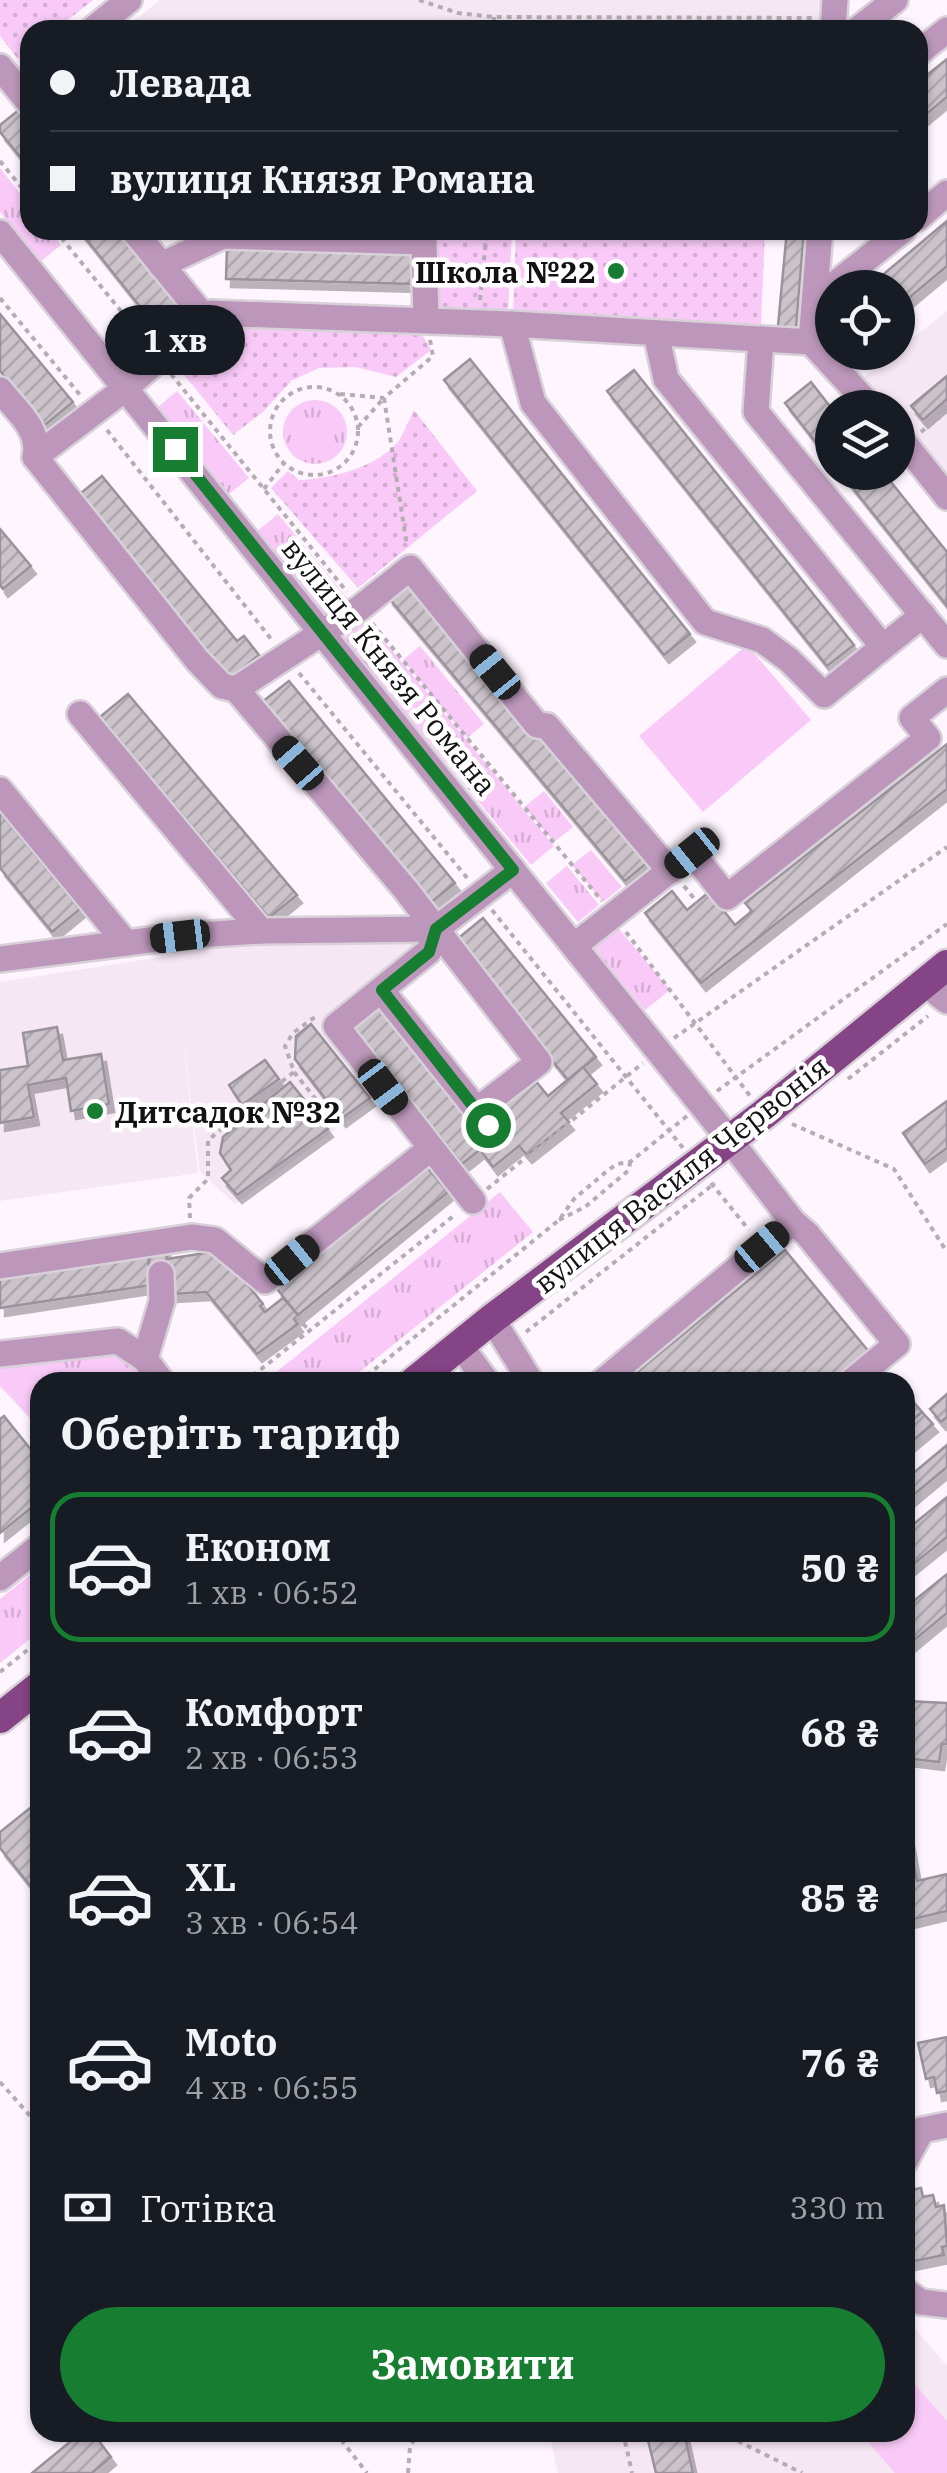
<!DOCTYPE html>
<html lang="uk">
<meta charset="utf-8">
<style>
body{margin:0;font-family:"IBM Plex Serif",serif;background:#242831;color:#f1f3f6;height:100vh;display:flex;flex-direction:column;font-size:38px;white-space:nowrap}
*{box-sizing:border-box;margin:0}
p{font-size:32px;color:#9ea1a6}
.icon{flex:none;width:55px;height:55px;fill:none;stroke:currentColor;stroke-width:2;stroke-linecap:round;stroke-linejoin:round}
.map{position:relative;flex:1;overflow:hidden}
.side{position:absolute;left:30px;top:1372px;width:885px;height:1070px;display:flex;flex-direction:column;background:#171b24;border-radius:30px;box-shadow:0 2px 8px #0004}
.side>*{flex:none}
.guide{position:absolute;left:20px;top:20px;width:908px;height:220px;border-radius:30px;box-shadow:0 2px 8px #0004;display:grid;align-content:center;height:220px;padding:0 30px;background:#171b24}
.fabs{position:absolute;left:815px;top:270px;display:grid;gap:20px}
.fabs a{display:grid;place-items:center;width:100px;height:100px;border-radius:50%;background:#171b24;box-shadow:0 2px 8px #0004;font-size:50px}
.end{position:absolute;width:45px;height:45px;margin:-22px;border:12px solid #177d31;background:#fff;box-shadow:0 0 0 5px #fff}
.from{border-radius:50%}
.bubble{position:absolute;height:70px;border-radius:35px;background:#171b24;box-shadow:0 2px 8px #0004;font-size:32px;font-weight:700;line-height:70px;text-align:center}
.car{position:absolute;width:30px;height:60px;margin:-30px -15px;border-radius:12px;box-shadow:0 0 8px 2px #0007;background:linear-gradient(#222 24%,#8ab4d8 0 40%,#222 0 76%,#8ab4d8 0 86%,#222 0)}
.guide b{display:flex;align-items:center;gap:35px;height:95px;font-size:38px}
.guide b+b{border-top:2px solid #363941}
.guide i{width:25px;height:25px;background:#f1f3f6}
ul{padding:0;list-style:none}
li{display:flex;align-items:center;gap:30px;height:150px;margin:0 20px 15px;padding:0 10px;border:5px solid transparent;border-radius:30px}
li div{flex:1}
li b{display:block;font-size:38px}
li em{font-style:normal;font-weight:700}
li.on{border-color:#177d31}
li>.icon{width:90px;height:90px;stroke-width:1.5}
h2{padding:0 30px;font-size:45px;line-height:120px}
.pay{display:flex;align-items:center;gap:25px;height:110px;padding:0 30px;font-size:38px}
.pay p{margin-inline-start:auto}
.primary-button{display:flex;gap:20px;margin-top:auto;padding:20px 30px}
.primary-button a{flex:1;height:115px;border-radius:60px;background:#177d31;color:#fff;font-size:40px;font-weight:700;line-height:115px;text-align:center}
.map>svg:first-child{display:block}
.built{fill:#f6e7f5}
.grass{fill:url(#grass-tufts)}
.park{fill:url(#park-dots)}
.garden{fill:#f9caf8}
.building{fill:url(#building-hatch);stroke:#9a929a;stroke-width:2.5;filter:url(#shadow)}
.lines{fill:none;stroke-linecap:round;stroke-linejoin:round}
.minor-casing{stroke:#d9d1d9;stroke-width:30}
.major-casing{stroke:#d9d1d9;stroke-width:35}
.path{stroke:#b4adb4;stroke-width:4;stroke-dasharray:5 5;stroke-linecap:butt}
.minor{stroke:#bc97bb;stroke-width:25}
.major{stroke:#854485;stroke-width:30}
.route{stroke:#177d31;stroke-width:12}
.poi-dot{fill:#177d31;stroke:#fff;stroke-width:4}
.labels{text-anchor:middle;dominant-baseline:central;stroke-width:9;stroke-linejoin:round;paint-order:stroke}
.poi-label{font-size:30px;font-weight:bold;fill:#141114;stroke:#fff;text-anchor:end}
.street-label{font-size:30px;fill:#141114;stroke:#fff}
</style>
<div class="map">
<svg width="947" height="2473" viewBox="0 0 947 2473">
<defs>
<pattern id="grass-tufts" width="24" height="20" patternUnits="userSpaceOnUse" patternTransform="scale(2.5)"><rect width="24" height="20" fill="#f9caf8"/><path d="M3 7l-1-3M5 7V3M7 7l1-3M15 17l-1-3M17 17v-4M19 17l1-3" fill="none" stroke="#d5acd4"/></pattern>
<pattern id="park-dots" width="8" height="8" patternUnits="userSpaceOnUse" patternTransform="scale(2.5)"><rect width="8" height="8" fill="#f9caf8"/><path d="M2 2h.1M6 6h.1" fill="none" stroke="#d5acd4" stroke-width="1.8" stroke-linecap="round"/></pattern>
<pattern id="building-hatch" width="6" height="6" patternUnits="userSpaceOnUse" patternTransform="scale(2.5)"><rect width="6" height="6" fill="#cbc2ca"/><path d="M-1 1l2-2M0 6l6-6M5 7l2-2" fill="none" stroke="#ada6ad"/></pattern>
<filter id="shadow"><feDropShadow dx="5" dy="8" stdDeviation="0" flood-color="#0004"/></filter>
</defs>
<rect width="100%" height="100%" fill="#fef5fe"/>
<!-- built -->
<g class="built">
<path d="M 160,0 L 822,0 L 820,30 L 122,30 Z"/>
<path d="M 947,311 L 947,481 L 898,421 L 898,408 L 887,407 L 863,378 Z"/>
<path d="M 426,935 L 433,943 L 325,1029 L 379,1097 L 235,1204 L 200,1172 L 182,1031 L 198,1173 L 0,1201 L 0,982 L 173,955 L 173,952 Z"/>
<path d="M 905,2317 L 947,2366 L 947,2473 L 558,2473 L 549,2433 L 905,2432 Z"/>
</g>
<!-- grass -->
<g class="grass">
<path d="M 0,168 L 30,206 L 30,230 L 50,230 L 61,245 L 40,262 L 0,212 Z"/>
<path d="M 177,391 L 249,478 L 229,494 L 158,407 Z"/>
<circle cx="315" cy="432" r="32"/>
<path d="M 278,514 L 351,603 L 329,621 L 256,532 Z"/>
<path d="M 366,619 L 554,846 L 531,865 L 343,638 Z"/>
<path d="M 420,646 L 484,724 L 467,738 L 403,660 Z"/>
<path d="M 544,791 L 573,827 L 554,842 L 524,807 Z"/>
<path d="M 591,850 L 622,887 L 603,902 L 572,865 Z"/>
<path d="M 567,866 L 599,905 L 578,922 L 546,883 Z"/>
<path d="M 615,924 L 670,990 L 645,1010 L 591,944 Z"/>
<path d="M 500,1192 L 533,1232 L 347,1382 L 264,1382 Z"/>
<path d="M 121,1345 L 150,1382 L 40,1382 L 40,1429 L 0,1386 L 0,1358 Z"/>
<path d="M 40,1567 L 40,1631 L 0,1663 L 0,1599 Z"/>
</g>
<!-- park -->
<g class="park">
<path d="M 0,0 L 93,0 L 55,30 L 30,30 L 30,49 L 18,59 L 0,36 Z"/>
<path d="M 436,230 L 512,230 L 508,315 L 433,311 Z"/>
<path d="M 516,230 L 765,230 L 761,325 L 513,315 Z"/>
<path d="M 236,320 L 417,326 L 431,350 L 396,377 L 356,367 L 319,368 L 291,381 L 264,411 L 233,435 L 177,366 Z"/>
<path d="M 414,410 L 477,491 L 358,588 L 271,488 L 288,471 L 299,480 C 331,479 380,467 400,439 C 405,430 409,420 414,410 Z"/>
</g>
<!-- garden -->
<g class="garden">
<path d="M 747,645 L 811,720 L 703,812 L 639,736 Z"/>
<path d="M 905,2373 L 947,2421 L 947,2473 L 895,2473 L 860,2433 L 905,2432 Z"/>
</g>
<!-- building -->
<g class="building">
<path d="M 947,59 L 947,97 L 918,121 L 918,82 Z"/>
<path d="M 25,105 L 30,112 L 30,169 L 0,132 L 0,125 Z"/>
<path d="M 947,221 L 947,266 L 898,307 L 898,288 L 867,288 Z"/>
<path d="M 79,230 L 124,230 L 185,305 L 157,328 Z"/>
<path d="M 787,230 L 804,230 L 796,328 L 778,326 Z"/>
<path d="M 227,247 L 413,252 L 412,284 L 226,279 Z"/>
<path d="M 0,314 L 73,402 L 45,425 L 0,371 Z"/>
<path d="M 470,359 L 690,634 L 664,655 L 444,380 Z"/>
<path d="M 634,370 L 854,645 L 827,666 L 607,391 Z"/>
<path d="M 947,376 L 947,399 L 923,420 L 911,406 Z"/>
<path d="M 811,382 L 832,409 L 832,463 L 785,403 Z"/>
<path d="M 840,472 L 883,472 L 947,552 L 947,606 Z"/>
<path d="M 102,476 L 237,641 L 244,636 L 259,655 L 227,681 L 76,497 Z"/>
<path d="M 0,529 L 31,566 L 3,589 L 0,585 Z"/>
<path d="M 411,578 L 648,862 L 625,881 L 388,597 Z"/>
<path d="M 289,681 L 455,883 L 428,905 L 262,702 Z"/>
<path d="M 128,694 L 297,895 L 269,918 L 100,717 Z"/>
<path d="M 947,744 L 947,789 L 701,983 L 645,913 L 672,891 L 687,910 L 709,892 L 735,925 L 752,911 L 745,903 Z"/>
<path d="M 0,812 L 80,909 L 52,932 L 0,868 Z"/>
<path d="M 483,918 L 596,1057 L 568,1080 L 455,941 Z"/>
<path d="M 379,1002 L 491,1141 L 462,1164 L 351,1025 Z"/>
<path d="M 311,1024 L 370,1098 L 341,1119 L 295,1059 L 296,1036 Z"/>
<path d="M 57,1027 L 63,1060 L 101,1054 L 109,1104 L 71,1111 L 66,1078 L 28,1085 L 34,1117 L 0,1123 L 0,1070 L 28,1066 L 23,1033 Z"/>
<path d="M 265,1060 L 279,1079 L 242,1105 L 229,1085 Z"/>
<path d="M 583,1067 L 597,1084 L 561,1113 L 569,1122 L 527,1155 L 519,1146 L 493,1167 L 480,1150 L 508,1128 L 490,1106 L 530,1074 L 548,1096 Z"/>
<path d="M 290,1082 L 328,1129 L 237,1195 L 222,1178 L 231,1170 L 220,1153 L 223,1137 Z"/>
<path d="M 947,1101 L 947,1148 L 925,1164 L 903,1133 Z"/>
<path d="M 426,1166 L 448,1192 L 298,1315 L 277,1289 Z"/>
<path d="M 165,1247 L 167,1259 L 211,1252 L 228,1260 L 263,1304 L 260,1306 L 265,1312 L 283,1298 L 298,1315 L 294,1319 L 298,1324 L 257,1354 L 206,1292 L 172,1294 L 151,1276 L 147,1250 Z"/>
<path d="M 147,1250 L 152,1285 L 0,1308 L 0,1271 Z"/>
<path d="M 785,1250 L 870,1353 L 835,1382 L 625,1382 Z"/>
<path d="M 906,1393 L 922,1412 L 905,1426 L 905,1394 Z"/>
<path d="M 947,1394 L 947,1417 L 941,1422 L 930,1409 Z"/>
<path d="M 922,1412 L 933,1424 L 905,1447 L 905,1426 Z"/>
<path d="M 4,1416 L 40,1461 L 40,1501 L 0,1533 L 0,1419 Z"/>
<path d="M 947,1445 L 947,1467 L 905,1502 L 905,1480 Z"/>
<path d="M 947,1497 L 947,1537 L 905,1571 L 905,1531 Z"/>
<path d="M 947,1574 L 947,1613 L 907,1646 L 905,1608 Z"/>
<path d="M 906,1701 L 947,1703 L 947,1744 L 942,1744 L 939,1762 L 905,1758 Z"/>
<path d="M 40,1800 L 40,1898 L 0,1848 L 0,1832 Z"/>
<path d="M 908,1832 L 917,1881 L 947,1874 L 947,1911 L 905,1921 L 905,1833 Z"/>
<path d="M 947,2037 L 947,2091 L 937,2093 L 934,2077 L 926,2079 L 918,2043 Z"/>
<path d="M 921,2188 L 923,2197 L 933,2195 L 936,2207 L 944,2205 L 947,2246 L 942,2247 L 944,2255 L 910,2262 L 908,2255 L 905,2255 L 906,2191 Z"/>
<path d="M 82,2432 L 92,2432 L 111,2457 L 92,2473 L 32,2473 Z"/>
<path d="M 646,2432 L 684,2432 L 693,2473 L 656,2473 Z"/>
</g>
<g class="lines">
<defs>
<g id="minor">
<path d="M 92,30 L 129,0"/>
<path d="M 833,30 L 835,0"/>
<path d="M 857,30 L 895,0"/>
<path d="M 918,53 L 947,30"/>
<path d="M 0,67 L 30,104"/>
<path d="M 918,218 L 947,193"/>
<path d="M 133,230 L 205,318"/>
<path d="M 0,233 L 729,1139 L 793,1222 L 807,1234 L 897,1344 L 851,1382"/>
<path d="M 161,265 L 223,236 L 424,242 L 426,320"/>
<path d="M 815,300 L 903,230"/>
<path d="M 512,324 L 533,403 L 705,622 L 762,640 L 789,660 L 824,695 L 883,647"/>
<path d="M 656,333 L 666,379 L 883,647 L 923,615"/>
<path d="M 761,339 L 756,412 L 947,645"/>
<path d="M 811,342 L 820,230"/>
<path d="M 0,390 C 16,410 41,430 35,457"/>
<path d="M 898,435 L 947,497"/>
<path d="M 236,689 L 222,686 L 197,660 L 35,457 L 126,388 L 211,313 L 512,324 L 811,342 L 872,408"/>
<path d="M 80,714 L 261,931"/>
<path d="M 0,790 L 126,943"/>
<path d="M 436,929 L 429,951 L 336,1026 L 473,1201"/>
<path d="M 574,946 L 692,853 L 727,897 L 928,738 L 912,718 L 947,690"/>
<path d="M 0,959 L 181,936 L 261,931 L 436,929 L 513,870"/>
<path d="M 923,982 L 947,1001"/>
<path d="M 381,990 L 489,1125"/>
<path d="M 477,1110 L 539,1062 L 405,889 L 236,689 L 360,608 L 410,568 L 537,725 L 547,726 L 670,871"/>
<path d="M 0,1266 L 192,1237 L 215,1240 L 265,1281 L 430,1149"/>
<path d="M 492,1319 L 531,1382"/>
<path d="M 460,1345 L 487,1382"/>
<path d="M 0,1354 L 118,1341 L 145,1359 L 162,1382"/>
<path d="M 145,1359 L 162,1301 L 161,1274"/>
<path d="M 602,1382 L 793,1222"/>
<path d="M 0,1578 L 40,1546"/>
<path d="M 905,2161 L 922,2130 L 947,2125"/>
<path d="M 905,2291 L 921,2302 L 947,2305"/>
</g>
<g id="major">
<path d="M 414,1382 L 492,1319 L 764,1114 L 947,965"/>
<path d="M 0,1718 L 40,1686"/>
</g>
</defs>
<!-- minor casing -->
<use href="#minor" class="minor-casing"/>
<!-- major casing -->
<use href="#major" class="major-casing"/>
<!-- path -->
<g class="path">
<path d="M 419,0 L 458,13 L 494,17 L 812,18"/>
<path d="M 493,30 L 494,17"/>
<path d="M 0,161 L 30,198"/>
<path d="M 55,230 L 147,343"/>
<path d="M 0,298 L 80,395"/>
<path d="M 480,300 L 487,230"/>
<path d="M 171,374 L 347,592"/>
<circle cx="314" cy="431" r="44"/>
<path d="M 340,394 L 384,398 L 433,356 L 430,340"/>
<path d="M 384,398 L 407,546"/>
<path d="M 358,427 L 384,398"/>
<path d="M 107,430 L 271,639"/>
<path d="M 921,432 L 947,411"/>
<path d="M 264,489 L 284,463"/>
<path d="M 372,623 L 602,901"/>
<path d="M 299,673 L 468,879"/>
<path d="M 684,886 L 697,902"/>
<path d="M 492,910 L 683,1148"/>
<path d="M 626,932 L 750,1096"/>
<path d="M 674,1038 L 947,847"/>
<path d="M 294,1072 L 334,1122"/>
<path d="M 848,1079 L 928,1016"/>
<path d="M 717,1091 L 947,924"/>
<path d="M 792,1124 L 894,1169 L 947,1252"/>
<path d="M 711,1183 L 749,1230"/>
<path d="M 487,1189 L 643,1063"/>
<path d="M 190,1218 L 189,1198 L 208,1179 L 208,1140 L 294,1072 L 285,1046 L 293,1033 L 315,1017"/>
<path d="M 559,1220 L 585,1207 L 629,1170 L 630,1162"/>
<path d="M 296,1317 L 310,1331"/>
<path d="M 526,1332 L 715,1183"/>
<path d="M 245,1382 L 456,1214"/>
<path d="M 359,1382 L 559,1220 L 574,1199 L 607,1171 L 617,1164 L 630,1162 L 687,1116"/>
<path d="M 0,1672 L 40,1640"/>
<path d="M 0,2082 L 40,2127"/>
<path d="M 335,2432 L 367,2473"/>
<path d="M 623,2432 L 632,2473"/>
<path d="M 720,2432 L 802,2473"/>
<path d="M 408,2473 L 410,2447 L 418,2432"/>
</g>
<!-- minor -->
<use href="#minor" class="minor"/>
<!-- major -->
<use href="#major" class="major"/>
</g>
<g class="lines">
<!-- route -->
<path class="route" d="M 175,449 L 513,870 L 436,929 L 429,952 L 382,990 L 488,1125"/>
</g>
<!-- markers -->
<g class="poi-dot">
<circle cx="616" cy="271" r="10"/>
<circle cx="95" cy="1111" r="10"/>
</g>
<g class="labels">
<!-- poi labels -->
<g class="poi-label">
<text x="596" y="271">Школа №22</text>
<text x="115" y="1111" text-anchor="start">Дитсадок №32</text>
</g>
<!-- street labels -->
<g class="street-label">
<text transform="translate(390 666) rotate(51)">вулиця Князя Романа</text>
<text transform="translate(681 1174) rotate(-38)">вулиця Василя Червонія</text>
</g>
</g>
</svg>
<div class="fabs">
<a><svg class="icon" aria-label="locate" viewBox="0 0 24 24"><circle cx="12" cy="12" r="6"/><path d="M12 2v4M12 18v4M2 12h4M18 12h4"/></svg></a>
<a><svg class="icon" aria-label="layers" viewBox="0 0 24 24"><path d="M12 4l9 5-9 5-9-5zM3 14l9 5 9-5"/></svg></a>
</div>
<i class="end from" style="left:488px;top:1125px"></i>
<i class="end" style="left:175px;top:449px"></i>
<div class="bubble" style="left:105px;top:305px;width:140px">1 хв</div>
<i class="car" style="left:495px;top:672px;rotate:321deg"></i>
<i class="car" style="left:298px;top:763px;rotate:319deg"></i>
<i class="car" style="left:692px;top:853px;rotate:231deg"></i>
<i class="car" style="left:180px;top:936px;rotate:263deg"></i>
<i class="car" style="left:383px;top:1087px;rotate:143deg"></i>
<i class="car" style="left:762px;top:1247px;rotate:50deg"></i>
<i class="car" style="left:292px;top:1260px;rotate:51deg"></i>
<div class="guide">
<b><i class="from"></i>Левада</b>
<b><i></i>вулиця Князя Романа</b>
</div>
<section class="side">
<h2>Оберіть тариф</h2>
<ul>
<li class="on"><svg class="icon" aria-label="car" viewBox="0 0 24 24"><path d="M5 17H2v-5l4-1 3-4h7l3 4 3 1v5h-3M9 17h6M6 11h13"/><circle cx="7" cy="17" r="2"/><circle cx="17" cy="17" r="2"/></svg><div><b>Економ</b><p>1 хв · 06:52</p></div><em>50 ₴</em></li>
<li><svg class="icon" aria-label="car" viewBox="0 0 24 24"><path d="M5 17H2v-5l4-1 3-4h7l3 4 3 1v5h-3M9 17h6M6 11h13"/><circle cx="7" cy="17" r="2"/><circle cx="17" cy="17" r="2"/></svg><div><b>Комфорт</b><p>2 хв · 06:53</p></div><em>68 ₴</em></li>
<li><svg class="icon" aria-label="car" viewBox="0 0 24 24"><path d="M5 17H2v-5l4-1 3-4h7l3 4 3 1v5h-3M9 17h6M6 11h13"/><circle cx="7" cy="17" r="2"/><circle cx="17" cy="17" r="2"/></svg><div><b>XL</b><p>3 хв · 06:54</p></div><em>85 ₴</em></li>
<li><svg class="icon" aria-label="car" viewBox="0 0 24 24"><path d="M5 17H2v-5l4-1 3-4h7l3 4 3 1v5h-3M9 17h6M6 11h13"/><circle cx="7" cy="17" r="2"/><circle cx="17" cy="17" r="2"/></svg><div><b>Moto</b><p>4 хв · 06:55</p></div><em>76 ₴</em></li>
</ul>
<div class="pay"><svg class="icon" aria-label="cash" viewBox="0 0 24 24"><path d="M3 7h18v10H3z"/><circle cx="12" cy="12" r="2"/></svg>Готівка<p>330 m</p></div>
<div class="primary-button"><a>Замовити</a></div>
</section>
</div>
